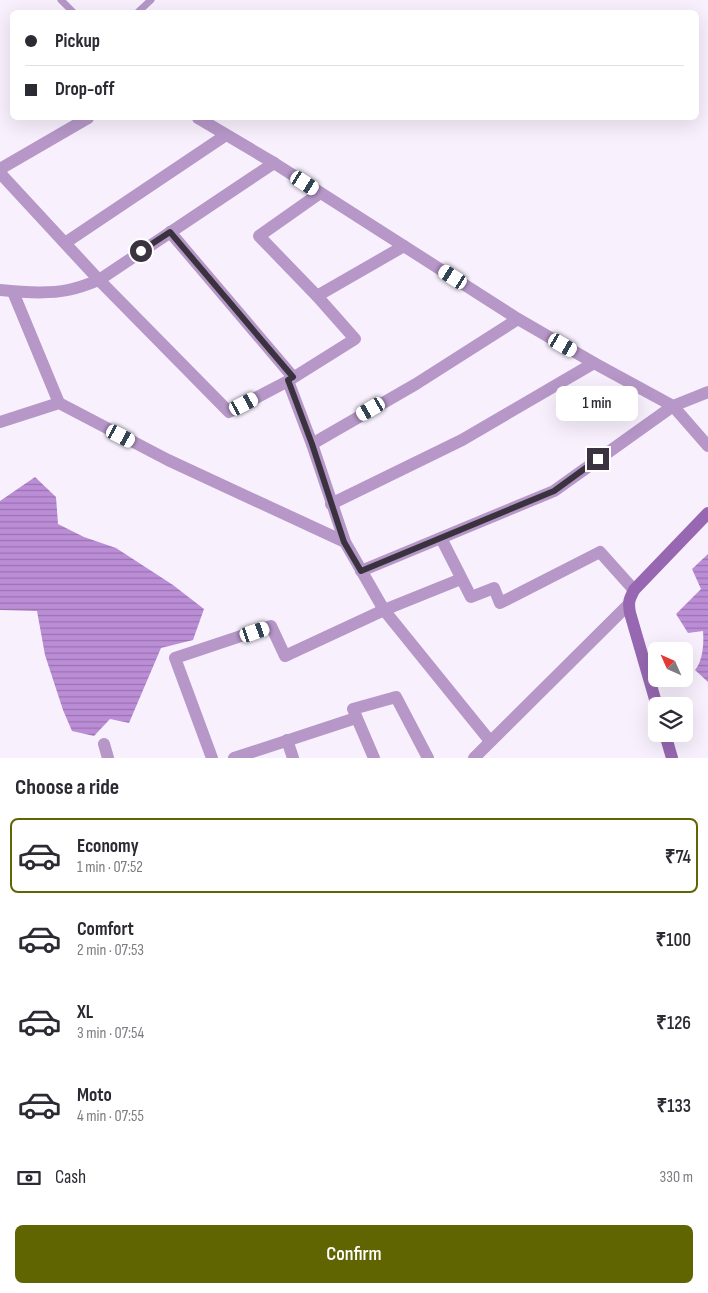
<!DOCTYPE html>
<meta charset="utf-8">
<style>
body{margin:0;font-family:"Sofia Sans Condensed",sans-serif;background:#f7f7f7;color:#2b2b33;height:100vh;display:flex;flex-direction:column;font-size:19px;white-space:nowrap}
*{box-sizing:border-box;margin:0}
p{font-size:16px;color:#7c7c81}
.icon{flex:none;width:28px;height:28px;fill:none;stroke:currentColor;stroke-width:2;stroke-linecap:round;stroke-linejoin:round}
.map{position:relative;height:758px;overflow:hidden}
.details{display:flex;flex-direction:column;background:#fff;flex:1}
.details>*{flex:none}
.hud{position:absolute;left:10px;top:10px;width:689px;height:110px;border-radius:8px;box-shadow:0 5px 20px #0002;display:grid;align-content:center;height:110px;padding:0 15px;background:#fff}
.needle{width:32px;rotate:315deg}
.fabs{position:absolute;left:648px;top:642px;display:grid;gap:10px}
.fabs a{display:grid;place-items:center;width:45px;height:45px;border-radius:8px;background:#fff;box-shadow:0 5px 20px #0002;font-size:25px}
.end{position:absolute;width:22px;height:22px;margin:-11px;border:6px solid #3a333f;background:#fff;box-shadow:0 0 0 2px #fff}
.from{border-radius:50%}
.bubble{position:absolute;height:35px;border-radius:8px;background:#fff;box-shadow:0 5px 20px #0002;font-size:16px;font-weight:600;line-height:35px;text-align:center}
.car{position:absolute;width:15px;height:30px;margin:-15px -8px;border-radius:6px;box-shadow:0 0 4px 1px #0007;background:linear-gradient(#fff 24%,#345 0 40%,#fff 0 76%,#345 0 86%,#fff 0)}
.hud b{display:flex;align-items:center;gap:18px;height:48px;font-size:19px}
.hud b+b{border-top:1px solid #e1e1e2}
.hud i{width:12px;height:12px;background:#2b2b33}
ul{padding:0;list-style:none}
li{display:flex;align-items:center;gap:15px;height:75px;margin:0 10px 8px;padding:0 5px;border:2px solid transparent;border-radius:8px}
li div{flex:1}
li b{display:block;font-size:19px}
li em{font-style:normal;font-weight:600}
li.selected{border-color:#616501}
li>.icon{width:45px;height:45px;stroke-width:1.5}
h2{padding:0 15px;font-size:22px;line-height:60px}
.pay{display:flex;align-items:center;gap:12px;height:55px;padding:0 15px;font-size:19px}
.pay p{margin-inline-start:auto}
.button{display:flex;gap:10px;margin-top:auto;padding:10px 15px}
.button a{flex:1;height:58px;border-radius:8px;background:#616501;color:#fff;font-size:20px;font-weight:600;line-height:58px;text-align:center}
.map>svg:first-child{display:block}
.water{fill:url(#water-rules)}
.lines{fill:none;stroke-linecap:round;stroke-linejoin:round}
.lane{stroke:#b697c8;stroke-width:7}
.street{stroke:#b697c8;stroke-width:12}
.secondary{stroke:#9768b1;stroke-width:12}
.route{stroke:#3a333f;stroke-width:6}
</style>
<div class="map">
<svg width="708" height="758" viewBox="0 0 708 758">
<defs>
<pattern id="water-rules" width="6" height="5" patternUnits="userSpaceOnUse" patternTransform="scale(1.25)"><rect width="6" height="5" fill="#bb8dd6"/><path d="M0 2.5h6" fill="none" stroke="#9974af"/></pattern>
</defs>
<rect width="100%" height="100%" fill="#f8f1fd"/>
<!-- water -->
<g class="water">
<path d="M 35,477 L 56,497 L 58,524 L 84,537 L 116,548 L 173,585 L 204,609 L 193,640 L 161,648 L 129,723 L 110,719 L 94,736 L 72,731 L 63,710 L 45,655 L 37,611 L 0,610 L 0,501 Z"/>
<path d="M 708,554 L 708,682 L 695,670 C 703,661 704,643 703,631 L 688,633 L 676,614 L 701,589 L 692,569 Z"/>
</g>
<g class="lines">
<!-- lane -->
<g class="lane">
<path d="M 61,0 L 73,12"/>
<path d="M 138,12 L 151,0"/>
</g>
<!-- street -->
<g class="street">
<path d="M 198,118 L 274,163 L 518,319 L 594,363 L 673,406 L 708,392"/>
<path d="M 0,169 L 88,118"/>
<path d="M 0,173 L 99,280 L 229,412 L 288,381 L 355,339 L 317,296 L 259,236 L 320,193"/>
<path d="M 170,232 L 293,377"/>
<path d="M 65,243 L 226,135"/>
<path d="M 0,290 C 19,292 49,294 68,290 C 78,288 89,284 99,280 L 274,163"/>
<path d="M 13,292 L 59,403"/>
<path d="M 317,296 L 404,246"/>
<path d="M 288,381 L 312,444 L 345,542 L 384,610 L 490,741"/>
<path d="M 0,422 L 59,403 L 168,460 L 345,542"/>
<path d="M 312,444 L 416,384 L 518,319"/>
<path d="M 331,504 L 462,440 L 594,363"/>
<path d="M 441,538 L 471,597 L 494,588 L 500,603 L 600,552 L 634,590"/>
<path d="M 361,571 L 554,491 L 673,406 L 708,446"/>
<path d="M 287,740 L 293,758"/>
<path d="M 104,744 L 108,758"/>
<path d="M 212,758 L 175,658 L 271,626 L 285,656 L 384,610 L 461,579"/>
<path d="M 234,758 L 356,718"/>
<path d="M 374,758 L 353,709 L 396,697 L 428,758"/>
<path d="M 474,758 L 628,605"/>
</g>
<!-- secondary -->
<g class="secondary">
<path d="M 657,706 L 630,613 C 628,602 629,600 634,590 L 708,513"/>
<path d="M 665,734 L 672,758"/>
</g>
</g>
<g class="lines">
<!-- route -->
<path class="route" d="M 141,251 L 170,232 L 293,377 L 288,380 L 312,444 L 344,542 L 361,571 L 554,491 L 598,459"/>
</g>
</svg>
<div class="fabs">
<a><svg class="needle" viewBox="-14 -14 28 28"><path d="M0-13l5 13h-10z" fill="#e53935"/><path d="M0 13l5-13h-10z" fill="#7c7c81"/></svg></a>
<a><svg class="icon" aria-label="layers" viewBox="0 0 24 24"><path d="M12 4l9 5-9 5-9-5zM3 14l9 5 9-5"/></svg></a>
</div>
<i class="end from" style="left:141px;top:251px"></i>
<i class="end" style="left:598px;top:459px"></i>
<div class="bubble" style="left:556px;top:386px;width:82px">1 min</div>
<i class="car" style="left:305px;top:183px;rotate:123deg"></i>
<i class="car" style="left:453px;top:277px;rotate:303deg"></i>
<i class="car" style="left:563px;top:345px;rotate:120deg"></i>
<i class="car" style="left:244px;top:404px;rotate:62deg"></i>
<i class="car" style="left:371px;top:409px;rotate:240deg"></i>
<i class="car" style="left:121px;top:436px;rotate:118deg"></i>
<i class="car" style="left:255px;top:632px;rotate:71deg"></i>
<div class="hud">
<b><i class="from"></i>Pickup</b>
<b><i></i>Drop-off</b>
</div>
</div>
<section class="details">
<h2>Choose a ride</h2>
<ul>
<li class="selected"><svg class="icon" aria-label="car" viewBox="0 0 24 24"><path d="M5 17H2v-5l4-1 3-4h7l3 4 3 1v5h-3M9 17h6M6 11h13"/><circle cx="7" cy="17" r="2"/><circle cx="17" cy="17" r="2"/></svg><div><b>Economy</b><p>1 min · 07:52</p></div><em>₹74</em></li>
<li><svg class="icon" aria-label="car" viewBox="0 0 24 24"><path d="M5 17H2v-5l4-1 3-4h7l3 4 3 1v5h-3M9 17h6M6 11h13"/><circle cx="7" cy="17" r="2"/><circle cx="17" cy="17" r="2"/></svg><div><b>Comfort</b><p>2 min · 07:53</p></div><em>₹100</em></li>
<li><svg class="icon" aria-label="car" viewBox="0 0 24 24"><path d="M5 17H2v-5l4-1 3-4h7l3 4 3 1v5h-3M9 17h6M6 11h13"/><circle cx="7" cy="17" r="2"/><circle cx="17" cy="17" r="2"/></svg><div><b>XL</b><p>3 min · 07:54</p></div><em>₹126</em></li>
<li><svg class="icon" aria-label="car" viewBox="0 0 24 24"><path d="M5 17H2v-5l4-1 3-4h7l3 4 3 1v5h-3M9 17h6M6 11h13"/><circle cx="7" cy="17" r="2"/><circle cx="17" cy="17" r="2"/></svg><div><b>Moto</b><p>4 min · 07:55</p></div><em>₹133</em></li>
</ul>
<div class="pay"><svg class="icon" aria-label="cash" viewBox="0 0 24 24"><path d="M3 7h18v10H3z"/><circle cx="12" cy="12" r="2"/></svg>Cash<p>330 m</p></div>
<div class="button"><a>Confirm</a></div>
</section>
